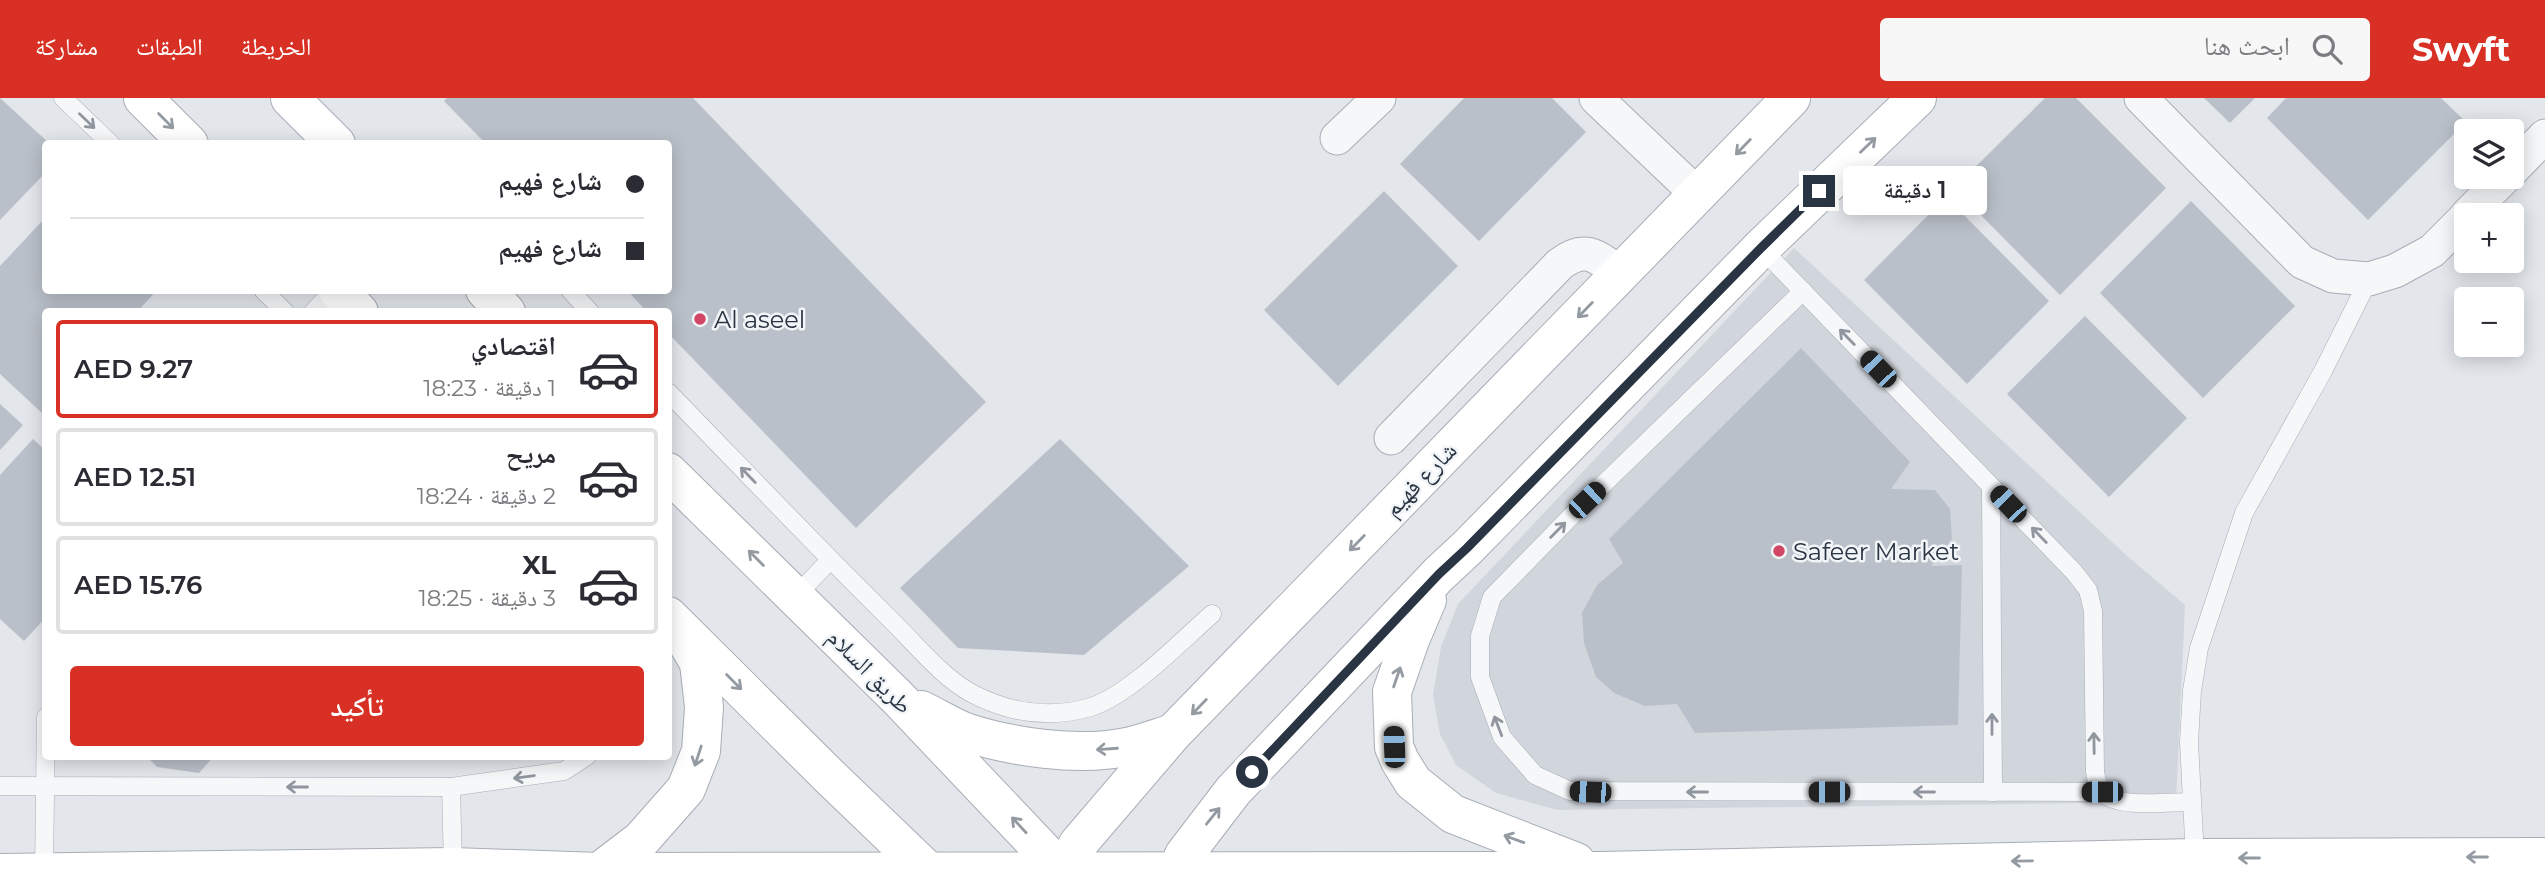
<!DOCTYPE html>
<html lang="ar">
<meta charset="utf-8">
<style>
body{margin:0;font-family:Montserrat,"Noto Naskh Arabic",sans-serif;background:#f7f7f7;color:#2b2b33;direction:rtl;height:100vh;display:flex;flex-direction:column;font-size:26px;white-space:nowrap}
*{box-sizing:border-box;margin:0}
p{font-size:23px;color:#7c7c81}
.icon{flex:none;width:38px;height:38px;fill:none;stroke:currentColor;stroke-width:2;stroke-linecap:round;stroke-linejoin:round}
.map{position:relative;flex:1;overflow:hidden;direction:ltr}
.side{position:absolute;left:42px;top:210px;width:630px;height:452px;display:flex;flex-direction:column;background:#fff;border-radius:7px;box-shadow:0 4px 18px #0003;direction:rtl}
.side>*{flex:none}
.guide{position:absolute;left:42px;top:42px;width:630px;height:154px;border-radius:7px;box-shadow:0 4px 18px #0003;direction:rtl;display:grid;align-content:center;height:154px;padding:0 28px;background:#fff}
.buttons{position:absolute;left:2454px;top:21px;display:grid;gap:14px}
.buttons a{display:grid;place-items:center;width:70px;height:70px;border-radius:7px;background:#fff;box-shadow:0 4px 18px #0003;font-size:35px}
.end{position:absolute;width:32px;height:32px;margin:-16px;border:9px solid #2a3544;background:#fff;box-shadow:0 0 0 4px #fff}
.from{border-radius:50%}
.bubble{position:absolute;height:49px;border-radius:7px;background:#fff;box-shadow:0 4px 18px #0003;font-size:23px;font-weight:600;line-height:49px;text-align:center;direction:rtl}
.car{position:absolute;width:21px;height:42px;margin:-21px -10px;border-radius:9px;box-shadow:0 0 5px 2px #0007;background:linear-gradient(#222 24%,#8ab4d8 0 40%,#222 0 76%,#8ab4d8 0 86%,#222 0)}
.guide b{display:flex;align-items:center;gap:24px;height:66px;font-size:26px}
.guide b+b{border-top:2px solid #e1e1e2}
.guide i{width:18px;height:18px;background:#2b2b33}
ul{padding:12px 0 0;list-style:none}
li{display:flex;align-items:center;gap:21px;height:98px;margin:0 14px 10px;padding:0 14px;border:4px solid #e1e1e2;border-radius:7px}
li div{flex:1}
li b{display:block;font-size:26px}
li em{font-style:normal;font-weight:600}
li.selected{border-color:#d93025}
li>.icon{width:63px;height:63px;stroke-width:1.5}
.button{display:flex;gap:14px;margin-top:auto;padding:14px 28px}
.button a{flex:1;height:80px;border-radius:7px;background:#d93025;color:#fff;font-size:28px;font-weight:600;line-height:80px;text-align:center}
header{display:flex;align-items:center;gap:42px;box-sizing:border-box;height:98px;padding:0 35px;background:#d93025;color:#fff}
header strong{font-size:33px}
nav{display:flex;gap:38px;margin-inline-start:auto;font-size:24px}
.search{width:490px;height:63px;background:#f7f7f7;display:flex;align-items:center;gap:18px;box-sizing:border-box;padding:0 24px;border-radius:7px;color:#7c7c81;font-size:26px}
.map>svg:first-child{display:block}
.built{fill:#d1d6dd}
.building{fill:#bac0c9}
.lines{fill:none;stroke-linecap:round;stroke-linejoin:round}
.lane-casing{stroke:#a8adb6;stroke-width:19}
.street-casing{stroke:#a8adb6;stroke-width:35}
.secondary-casing{stroke:#a8adb6;stroke-width:40}
.lane{stroke:#f5f7f9;stroke-width:18}
.street{stroke:#f5f7f9;stroke-width:33}
.secondary{stroke:#fff;stroke-width:38}
.oneway{stroke:#90969e}
.oneway2{stroke:#949aa2}
.route{stroke:#2a3544;stroke-width:9}
.poi-dot{fill:#d14765;stroke:#f2f5f8;stroke-width:2.5}
.labels{text-anchor:middle;dominant-baseline:central;stroke-width:5;stroke-linejoin:round;paint-order:stroke}
.poi-label{font-size:24px;fill:#2a3544;stroke:#f2f5f8;text-anchor:start}
.street-label{font-size:24px;fill:#2a3544;stroke:#f2f5f8}
</style>
<header>
<strong>Swyft</strong>
<div class="search"><svg class="icon" aria-label="search" viewBox="0 0 24 24"><circle cx="10" cy="10" r="6"/><path d="M15 15l6 6"/></svg>ابحث هنا</div>
<nav><a>الخريطة</a><a>الطبقات</a><a>مشاركة</a></nav>
</header>
<div class="map">
<svg width="2545" height="777" viewBox="0 0 2545 777">
<rect width="100%" height="100%" fill="#e3e6eb"/>
<!-- built -->
<path class="built" d="M 1794,150 L 2126,457 L 2185,507 L 2176,704 L 1557,712 L 1496,695 L 1456,667 L 1440,636 L 1433,597 L 1441,549 L 1458,506 Z"/>
<!-- building -->
<g class="building">
<path d="M 0,0 L 50,46 L 46,46 L 46,74 L 0,122 Z"/>
<path d="M 447,0 L 693,0 L 986,304 L 856,430 L 668,235 L 668,214 L 647,214 L 627,192 L 668,192 L 668,46 L 486,46 L 444,3 Z"/>
<path d="M 1464,0 L 1552,0 L 1586,34 L 1479,143 L 1400,66 Z"/>
<path d="M 2045,0 L 2076,0 L 2166,90 L 2060,197 L 1954,90 Z"/>
<path d="M 2204,0 L 2255,0 L 2230,25 Z"/>
<path d="M 2286,0 L 2441,0 L 2466,24 L 2368,122 L 2267,20 Z"/>
<path d="M 1384,93 L 1458,168 L 1338,288 L 1264,212 Z"/>
<path d="M 1946,99 L 2049,203 L 1967,286 L 1864,182 Z"/>
<path d="M 2191,103 L 2295,208 L 2203,300 L 2100,195 Z"/>
<path d="M 46,119 L 46,192 L 157,192 L 137,214 L 46,214 L 46,312 L 42,315 L 0,276 L 0,168 Z"/>
<path d="M 2085,218 L 2187,320 L 2109,399 L 2007,296 Z"/>
<path d="M 1801,250 L 1910,364 L 1891,391 L 1935,392 L 1950,411 L 1952,441 L 1931,468 L 1962,467 L 1958,627 L 1695,635 L 1677,606 L 1645,608 L 1614,595 L 1596,579 L 1584,545 L 1582,515 L 1597,487 L 1623,465 L 1609,441 Z"/>
<path d="M 0,306 L 23,327 L 0,352 Z"/>
<path d="M 33,341 L 46,353 L 46,519 L 24,543 L 0,521 L 0,377 Z"/>
<path d="M 1060,341 L 1189,468 L 1084,557 L 958,550 L 900,490 Z"/>
<path d="M 146,658 L 214,658 L 199,675 L 157,669 Z"/>
</g>
<g class="lines">
<defs>
<g id="lane">
<path d="M 63,0 L 111,46"/>
<path d="M 1761,150 L 2074,474 L 2088,492 L 2093,513 L 2095,673 C 2096,680 2097,688 2102,694 C 2116,711 2169,704 2190,704"/>
<path d="M 263,192 L 285,214"/>
<path d="M 570,192 L 590,214"/>
<path d="M 1803,193 L 1587,402 L 1492,499 L 1480,538 L 1480,579 L 1502,639 L 1535,677 L 1570,693 L 2102,694"/>
<path d="M 313,214 L 334,192"/>
<path d="M 668,294 C 741,369 813,445 887,518 C 912,542 942,580 973,596 C 1010,615 1050,621 1091,609 C 1129,597 1180,544 1212,516"/>
<path d="M 1991,389 L 1993,694"/>
<path d="M 795,499 L 830,462"/>
<path d="M 0,688 L 451,689 L 564,673 L 587,658"/>
<path d="M 451,689 L 453,769"/>
<path d="M 2195,760 L 2189,644 L 2192,593 L 2199,550 L 2244,415 L 2323,273 L 2369,181"/>
<path d="M 44,774 L 46,619"/>
</g>
<g id="street">
<path d="M 1596,0 L 1698,97"/>
<path d="M 2141,0 L 2302,164 L 2333,178 L 2369,181 L 2395,173 L 2432,153 L 2466,119"/>
<path d="M 1337,40 L 1379,0"/>
<path d="M 2511,73 L 2545,38"/>
<path d="M 2467,117 L 2505,79"/>
<path d="M 1391,340 L 1560,166 C 1586,146 1598,159 1620,176"/>
</g>
<g id="secondary">
<path d="M 143,0 L 189,46"/>
<path d="M 290,0 L 336,46"/>
<path d="M 338,192 L 359,214"/>
<path d="M 485,192 L 506,214"/>
<path d="M 668,374 L 898,600 L 1066,777"/>
<path d="M 1427,502 L 1410,542 L 1392,594 L 1394,649 L 1400,663 L 1413,684 L 1453,716 L 1576,764"/>
<path d="M 668,518 L 829,678 L 932,777"/>
<path d="M 921,612 C 936,619 950,628 965,634 C 1011,649 1078,659 1126,649 C 1142,646 1157,640 1173,635"/>
<path d="M 599,774 L 641,742 L 686,691 L 701,653 L 704,609 L 699,565 L 685,541"/>
<path d="M 0,775 L 453,769 L 599,774 L 1601,773 L 2195,760 L 2545,759"/>
<path d="M 1061,777 L 1078,746 L 1173,635 L 1791,0"/>
<path d="M 1175,777 L 1184,757 L 1233,693 L 1439,476 L 1467,450 L 1761,150 L 1917,0"/>
</g>
</defs>
<!-- lane casing -->
<use href="#lane" class="lane-casing"/>
<!-- street casing -->
<use href="#street" class="street-casing"/>
<!-- secondary casing -->
<use href="#secondary" class="secondary-casing"/>
<!-- lane -->
<use href="#lane" class="lane"/>
<!-- street -->
<use href="#street" class="street"/>
<!-- secondary -->
<use href="#secondary" class="secondary"/>
</g>
<!-- one-way arrows -->
<defs><path id="oneway-shaft" d="M-6 0H5M1.5-3L5.5 0L1.5 3" fill="none" stroke-width="1.6" stroke-linecap="round" stroke-linejoin="round" transform="scale(1.75)"/></defs>
<g class="oneway">
<use href="#oneway-shaft" transform="translate(87 23) rotate(44)"/>
<use href="#oneway-shaft" transform="translate(1847 239) rotate(-134)"/>
<use href="#oneway-shaft" transform="translate(748 377) rotate(-134)"/>
<use href="#oneway-shaft" transform="translate(1558 432) rotate(-45)"/>
<use href="#oneway-shaft" transform="translate(2039 437) rotate(-134)"/>
<use href="#oneway-shaft" transform="translate(1992 626) rotate(-90)"/>
<use href="#oneway-shaft" transform="translate(1498 628) rotate(-111)"/>
<use href="#oneway-shaft" transform="translate(2094 645) rotate(-91)"/>
<use href="#oneway-shaft" transform="translate(524 679) rotate(172)"/>
<use href="#oneway-shaft" transform="translate(297 689) rotate(-180)"/>
<use href="#oneway-shaft" transform="translate(1697 694) rotate(-180)"/>
<use href="#oneway-shaft" transform="translate(1924 694) rotate(-180)"/>
</g>
<g class="oneway2">
<use href="#oneway-shaft" transform="translate(166 23) rotate(45)"/>
<use href="#oneway-shaft" transform="translate(1868 47) rotate(-44)"/>
<use href="#oneway-shaft" transform="translate(1743 49) rotate(134)"/>
<use href="#oneway-shaft" transform="translate(1585 212) rotate(134)"/>
<use href="#oneway-shaft" transform="translate(1357 445) rotate(134)"/>
<use href="#oneway-shaft" transform="translate(756 460) rotate(-135)"/>
<use href="#oneway-shaft" transform="translate(1397 579) rotate(-71)"/>
<use href="#oneway-shaft" transform="translate(734 584) rotate(45)"/>
<use href="#oneway-shaft" transform="translate(1199 609) rotate(134)"/>
<use href="#oneway-shaft" transform="translate(1107 651) rotate(176)"/>
<use href="#oneway-shaft" transform="translate(698 658) rotate(108)"/>
<use href="#oneway-shaft" transform="translate(1213 718) rotate(-51)"/>
<use href="#oneway-shaft" transform="translate(1019 727) rotate(-133)"/>
<use href="#oneway-shaft" transform="translate(1514 741) rotate(-160)"/>
<use href="#oneway-shaft" transform="translate(2477 759) rotate(180)"/>
<use href="#oneway-shaft" transform="translate(2249 760) rotate(180)"/>
<use href="#oneway-shaft" transform="translate(2022 763) rotate(179)"/>
</g>
<g class="lines">
<!-- route -->
<path class="route" d="M 1252,674 L 1439,476 L 1467,450 L 1761,150 L 1819,93"/>
</g>
<!-- markers -->
<g class="poi-dot">
<circle cx="700" cy="221" r="7"/>
<circle cx="1779" cy="453" r="7"/>
</g>
<g class="labels">
<!-- poi labels -->
<g class="poi-label">
<text x="714" y="221">Al aseel</text>
<text x="1793" y="453">Safeer Market</text>
</g>
<!-- street labels -->
<g class="street-label">
<text transform="translate(1420 381) rotate(-46)">شارع فهيم</text>
<text transform="translate(870 573) rotate(45)">طريق السلام</text>
</g>
</g>
</svg>
<div class="buttons">
<a><svg class="icon" aria-label="layers" viewBox="0 0 24 24"><path d="M12 4l9 5-9 5-9-5zM3 14l9 5 9-5"/></svg></a>
<a>+</a>
<a>−</a>
</div>
<i class="end from" style="left:1252px;top:674px"></i>
<i class="end" style="left:1819px;top:93px"></i>
<div class="bubble" style="left:1843px;top:68px;width:144px">1 دقيقة</div>
<i class="car" style="left:1878px;top:271px;rotate:316deg"></i>
<i class="car" style="left:1587px;top:402px;rotate:46deg"></i>
<i class="car" style="left:2008px;top:406px;rotate:316deg"></i>
<i class="car" style="left:1394px;top:649px;rotate:358deg"></i>
<i class="car" style="left:1590px;top:694px;rotate:272deg"></i>
<i class="car" style="left:1829px;top:694px;rotate:270deg"></i>
<i class="car" style="left:2102px;top:694px;rotate:270deg"></i>
<div class="guide">
<b><i class="from"></i>شارع فهيم</b>
<b><i></i>شارع فهيم</b>
</div>
<section class="side">
<ul>
<li class="selected"><svg class="icon" aria-label="car" viewBox="0 0 24 24"><path d="M5 17H2v-5l4-1 3-4h7l3 4 3 1v5h-3M9 17h6M6 11h13"/><circle cx="7" cy="17" r="2"/><circle cx="17" cy="17" r="2"/></svg><div><b>اقتصادي</b><p>1 دقيقة · 18:23</p></div><em>AED 9.27</em></li>
<li><svg class="icon" aria-label="car" viewBox="0 0 24 24"><path d="M5 17H2v-5l4-1 3-4h7l3 4 3 1v5h-3M9 17h6M6 11h13"/><circle cx="7" cy="17" r="2"/><circle cx="17" cy="17" r="2"/></svg><div><b>مريح</b><p>2 دقيقة · 18:24</p></div><em>AED 12.51</em></li>
<li><svg class="icon" aria-label="car" viewBox="0 0 24 24"><path d="M5 17H2v-5l4-1 3-4h7l3 4 3 1v5h-3M9 17h6M6 11h13"/><circle cx="7" cy="17" r="2"/><circle cx="17" cy="17" r="2"/></svg><div><b>XL</b><p>3 دقيقة · 18:25</p></div><em>AED 15.76</em></li>
</ul>
<div class="button"><a>تأكيد</a></div>
</section>
</div>
